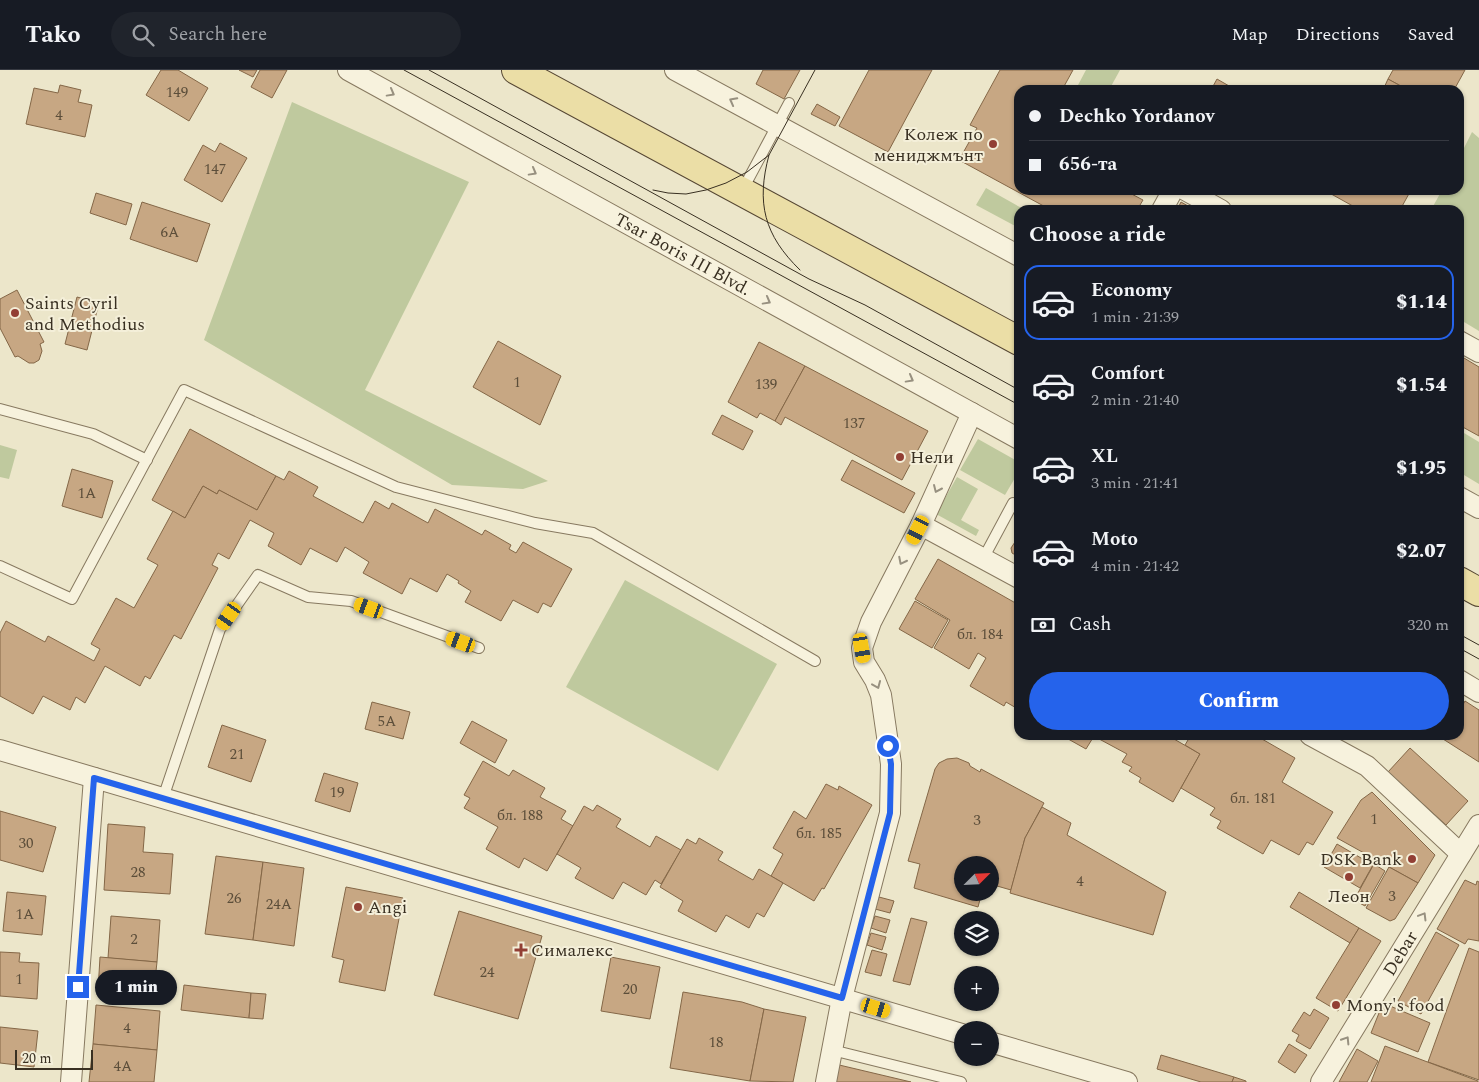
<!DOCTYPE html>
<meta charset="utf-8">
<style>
body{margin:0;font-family:Spectral,serif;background:#20242c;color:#f1f3f6;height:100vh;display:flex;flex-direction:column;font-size:19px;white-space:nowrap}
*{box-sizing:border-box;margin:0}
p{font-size:16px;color:#9ea1a6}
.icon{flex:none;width:28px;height:28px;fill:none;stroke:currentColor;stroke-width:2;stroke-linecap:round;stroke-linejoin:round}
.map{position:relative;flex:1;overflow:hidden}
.drawer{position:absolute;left:1014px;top:135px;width:450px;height:535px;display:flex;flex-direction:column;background:#171b24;border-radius:15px;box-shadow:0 1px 4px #0004}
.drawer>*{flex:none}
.hud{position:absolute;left:1014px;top:15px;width:450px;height:110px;border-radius:15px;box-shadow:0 1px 4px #0004;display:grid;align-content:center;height:110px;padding:0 15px;background:#171b24}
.needle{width:32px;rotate:66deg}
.tools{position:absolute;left:954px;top:786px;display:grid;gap:10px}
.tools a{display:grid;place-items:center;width:45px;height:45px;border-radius:50%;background:#171b24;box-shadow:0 1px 4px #0004;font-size:25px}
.scale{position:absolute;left:15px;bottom:12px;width:78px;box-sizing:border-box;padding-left:5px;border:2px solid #393022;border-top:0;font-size:14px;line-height:18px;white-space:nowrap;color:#393022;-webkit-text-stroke:4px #f4efd9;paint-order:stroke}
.end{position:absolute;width:22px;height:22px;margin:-11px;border:6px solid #2563eb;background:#fff;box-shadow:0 0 0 2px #fff}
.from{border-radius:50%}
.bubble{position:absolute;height:35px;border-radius:18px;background:#171b24;box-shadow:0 1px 4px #0004;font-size:16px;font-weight:800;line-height:35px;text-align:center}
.car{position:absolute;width:15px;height:30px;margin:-15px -8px;border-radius:6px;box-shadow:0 0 4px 1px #0007;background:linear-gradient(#f5c518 24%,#345 0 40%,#f5c518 0 76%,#345 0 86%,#f5c518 0)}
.hud b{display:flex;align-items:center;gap:18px;height:48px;font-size:19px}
.hud b+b{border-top:1px solid #363941}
.hud i{width:12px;height:12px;background:#f1f3f6}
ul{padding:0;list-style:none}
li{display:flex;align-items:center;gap:15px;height:75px;margin:0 10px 8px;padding:0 5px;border:2px solid transparent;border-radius:15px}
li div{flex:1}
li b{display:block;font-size:19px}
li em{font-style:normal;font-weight:800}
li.current{border-color:#2563eb}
li>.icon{width:45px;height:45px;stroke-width:1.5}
h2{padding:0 15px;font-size:22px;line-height:60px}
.pay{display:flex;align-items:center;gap:12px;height:55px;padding:0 15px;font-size:19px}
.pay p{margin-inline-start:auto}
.action{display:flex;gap:10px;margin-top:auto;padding:10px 15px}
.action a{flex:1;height:58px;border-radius:30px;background:#2563eb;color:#fff;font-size:20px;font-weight:800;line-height:58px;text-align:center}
header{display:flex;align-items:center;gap:30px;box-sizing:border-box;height:70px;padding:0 25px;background:#171b24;border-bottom:1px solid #363941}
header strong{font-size:24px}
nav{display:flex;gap:28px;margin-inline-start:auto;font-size:18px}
.search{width:350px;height:45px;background:#20242c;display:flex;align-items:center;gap:12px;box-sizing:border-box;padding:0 18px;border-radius:28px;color:#9ea1a6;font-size:19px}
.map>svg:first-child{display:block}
.green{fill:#bfc99e}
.building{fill:#c7a783;stroke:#846747}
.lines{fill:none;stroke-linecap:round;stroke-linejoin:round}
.lane-casing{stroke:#877960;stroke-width:12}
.street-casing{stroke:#877960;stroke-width:22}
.primary-casing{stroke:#564733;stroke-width:30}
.lane{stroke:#f7f2dd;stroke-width:10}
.street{stroke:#f7f2dd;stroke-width:20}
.primary{stroke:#ebdea6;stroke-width:28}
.tram{stroke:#393022;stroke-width:1}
.oneway{stroke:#989180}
.route{stroke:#2563eb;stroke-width:6}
.poi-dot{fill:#923f34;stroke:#f4efd9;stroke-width:2}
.labels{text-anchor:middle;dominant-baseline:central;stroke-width:4;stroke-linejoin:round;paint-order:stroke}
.number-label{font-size:15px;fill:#5c4e3a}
.poi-label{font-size:18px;fill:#393022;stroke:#f4efd9;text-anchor:start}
.street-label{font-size:18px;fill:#393022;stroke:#f4efd9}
</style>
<header>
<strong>Tako</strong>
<div class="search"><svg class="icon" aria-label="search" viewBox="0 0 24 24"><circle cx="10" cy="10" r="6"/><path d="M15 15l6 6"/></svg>Search here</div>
<nav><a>Map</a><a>Directions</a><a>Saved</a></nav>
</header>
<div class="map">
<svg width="1479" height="1012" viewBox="0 0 1479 1012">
<rect width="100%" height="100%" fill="#ece6ca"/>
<!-- green -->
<g class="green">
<path d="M 1086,0 L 1120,0 L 1109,20 L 1086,20 L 1078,15 Z"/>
<path d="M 292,32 L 469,112 L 365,320 L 548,411 L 523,419 L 452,415 L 204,270 Z"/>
<path d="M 1472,62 L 1479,68 L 1479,261 L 1459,249 L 1459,140 L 1431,140 L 1442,120 L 1459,120 L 1459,88 Z"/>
<path d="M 986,118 L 1025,140 L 1019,140 L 1019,158 L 976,135 Z"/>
<path d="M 1459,360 L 1479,372 L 1479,414 L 1459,402 Z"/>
<path d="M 978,369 L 1019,392 L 1019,401 L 1005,425 L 960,400 Z"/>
<path d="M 0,375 L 17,380 L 9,409 L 0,407 Z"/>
<path d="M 957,407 L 978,419 L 961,450 L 979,460 L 976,466 L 936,444 Z"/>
<path d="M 625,510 L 777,594 L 718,701 L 566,617 Z"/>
</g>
<!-- building -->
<g class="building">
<path d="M 161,0 L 178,0 L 208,18 L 189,51 L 146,25 Z"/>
<path d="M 239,0 L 257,0 L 253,7 Z"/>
<path d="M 260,0 L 287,0 L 272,28 L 251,17 Z"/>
<path d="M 763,0 L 800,0 L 784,29 L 756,14 Z"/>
<path d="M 869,0 L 932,0 L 888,82 L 839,56 Z"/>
<path d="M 1000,0 L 1073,0 L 1062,20 L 1019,20 L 1019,120 L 1124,120 L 1143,130 L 1137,140 L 1051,140 L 959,90 L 977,58 L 970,55 Z"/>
<path d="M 1393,0 L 1465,0 L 1454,20 L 1408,20 L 1388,9 Z"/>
<path d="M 1217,9 L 1236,20 L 1211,20 Z"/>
<path d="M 1388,9 L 1408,20 L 1383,20 Z"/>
<path d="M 60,15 L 81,20 L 78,32 L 92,35 L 85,67 L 26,54 L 34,18 L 58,23 Z"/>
<path d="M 817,34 L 840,47 L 835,56 L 811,44 Z"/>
<path d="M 220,73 L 247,88 L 222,132 L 184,110 L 203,75 L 215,82 Z"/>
<path d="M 1324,120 L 1411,120 L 1400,140 L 1360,140 Z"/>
<path d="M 96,123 L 132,134 L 126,155 L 90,143 Z"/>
<path d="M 142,132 L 210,154 L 197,192 L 130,169 Z"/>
<path d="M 1181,132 L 1195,140 L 1177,140 Z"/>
<path d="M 17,220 L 44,272 L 40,274 L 42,281 L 39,290 L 34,293 L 29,293 L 18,286 L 15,287 L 0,258 L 0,229 Z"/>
<path d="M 77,227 L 99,233 L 87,280 L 65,274 Z"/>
<path d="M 498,271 L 561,306 L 540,355 L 473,317 Z"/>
<path d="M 759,272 L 805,296 L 775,351 L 760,343 L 757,348 L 728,332 Z"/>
<path d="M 1459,285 L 1479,297 L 1479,366 L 1459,355 Z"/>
<path d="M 805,296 L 928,361 L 902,410 L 785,347 L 781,355 L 775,351 Z"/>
<path d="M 722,345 L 753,361 L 743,380 L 712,364 Z"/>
<path d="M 190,359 L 276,406 L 257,440 L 219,420 L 217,424 L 203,416 L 185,448 L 152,430 Z"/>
<path d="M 852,390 L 915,423 L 904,443 L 841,410 Z"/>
<path d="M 72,399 L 113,411 L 102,448 L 62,436 Z"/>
<path d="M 289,401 L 318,417 L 313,426 L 363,453 L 375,431 L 389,439 L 392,433 L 428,453 L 435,439 L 482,465 L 485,460 L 511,475 L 509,479 L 516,483 L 523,472 L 572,499 L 551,537 L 543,533 L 538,543 L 513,530 L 501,551 L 465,532 L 471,521 L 458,513 L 459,511 L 447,504 L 437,522 L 410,508 L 402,524 L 363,503 L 369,492 L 345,477 L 337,492 L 310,478 L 301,495 L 268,476 L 274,463 L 250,450 L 229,489 L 218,483 L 212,495 L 218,498 L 181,569 L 174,565 L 150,609 L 145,606 L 140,616 L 105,596 L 85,633 L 76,627 L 70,640 L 43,626 L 33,644 L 0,626 L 0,563 L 6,551 L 45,572 L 48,566 L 94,591 L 100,579 L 91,574 L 116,528 L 134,538 L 158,495 L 147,489 L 173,441 L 185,448 L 203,416 L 217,424 L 219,420 L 257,440 L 276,406 L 284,410 Z"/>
<path d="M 1019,466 L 1019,487 L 1012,483 L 1011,478 Z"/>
<path d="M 938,489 L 1019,535 L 1018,639 L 1006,632 L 1004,636 L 970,616 L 986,588 L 978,583 L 969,599 L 934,578 L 950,550 L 915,529 Z"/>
<path d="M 915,531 L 948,550 L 932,578 L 899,559 Z"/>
<path d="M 1465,631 L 1479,640 L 1479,692 L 1443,669 L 1445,665 L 1459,665 L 1459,642 Z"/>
<path d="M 372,632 L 410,642 L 403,669 L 365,659 Z"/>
<path d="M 472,651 L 507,670 L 495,693 L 460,673 Z"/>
<path d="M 222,655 L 266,670 L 251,712 L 208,697 Z"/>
<path d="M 1061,665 L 1104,665 L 1101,670 L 1094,666 L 1086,679 Z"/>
<path d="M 1104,665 L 1167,665 L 1200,684 L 1173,732 L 1139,712 L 1141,708 L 1129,701 L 1132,697 L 1122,692 L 1127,684 L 1101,670 Z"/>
<path d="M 1191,665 L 1255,665 L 1295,688 L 1282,712 L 1333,742 L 1313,775 L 1307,772 L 1299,785 L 1271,770 L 1263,784 L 1217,758 L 1221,751 L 1210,745 L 1215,738 L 1181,718 L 1200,684 L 1185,675 Z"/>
<path d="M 1410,678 L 1468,731 L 1446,755 L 1388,702 Z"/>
<path d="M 957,688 L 969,693 L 970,696 L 980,702 L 981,699 L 1044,733 L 1025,768 L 1011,820 L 990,814 L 990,795 L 962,795 L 962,822 L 982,822 L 978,837 L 914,818 L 920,794 L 908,791 L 935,699 L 939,693 L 947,689 Z"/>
<path d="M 483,691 L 509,706 L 513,700 L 545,718 L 540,727 L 566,741 L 561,749 L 573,756 L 547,801 L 524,788 L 519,798 L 486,779 L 498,757 L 464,738 L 470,728 L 464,725 Z"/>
<path d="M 324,703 L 358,713 L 350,742 L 315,731 Z"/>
<path d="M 826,714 L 838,720 L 839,716 L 872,735 L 824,819 L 822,818 L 814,831 L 771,806 L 783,784 L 773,778 L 794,741 L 806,749 Z"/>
<path d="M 1372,722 L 1435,785 L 1418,813 L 1337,768 L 1361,730 Z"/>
<path d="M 597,735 L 621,749 L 616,757 L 650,777 L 656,766 L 681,780 L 661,814 L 655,810 L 646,825 L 623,812 L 613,829 L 575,808 L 581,798 L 557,784 L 584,736 L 593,741 Z"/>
<path d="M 1042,737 L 1071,753 L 1067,765 L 1166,822 L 1153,865 L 1010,823 L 1025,768 Z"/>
<path d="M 0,741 L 56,757 L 43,802 L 0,790 Z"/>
<path d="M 108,754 L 145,757 L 143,782 L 173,784 L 170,824 L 104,820 Z"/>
<path d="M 699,768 L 723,782 L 718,790 L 753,810 L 759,799 L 783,813 L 764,847 L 757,843 L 749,858 L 726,845 L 716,862 L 678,841 L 683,831 L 660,817 L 687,769 L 696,774 Z"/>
<path d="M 1337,774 L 1373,795 L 1360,818 L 1324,797 Z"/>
<path d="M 216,786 L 263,792 L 253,870 L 205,864 Z"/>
<path d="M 263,792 L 304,798 L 294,876 L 253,870 Z"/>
<path d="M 1374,794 L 1385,801 L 1365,836 L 1354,830 Z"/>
<path d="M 1389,797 L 1418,813 L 1395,849 L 1390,851 L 1366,838 Z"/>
<path d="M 1465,810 L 1476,815 L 1477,811 L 1479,812 L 1479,871 L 1468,869 L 1465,874 L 1437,859 Z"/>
<path d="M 346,817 L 403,828 L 385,921 L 339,912 L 344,890 L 332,887 Z"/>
<path d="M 7,822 L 46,826 L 42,865 L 3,861 Z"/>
<path d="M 1299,822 L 1359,858 L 1350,873 L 1290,837 Z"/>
<path d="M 879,827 L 894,831 L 890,843 L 875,839 Z"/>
<path d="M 459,841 L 542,866 L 518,949 L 434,925 Z"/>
<path d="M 111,846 L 160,850 L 157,892 L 108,888 Z"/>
<path d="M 875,846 L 890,850 L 886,863 L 871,858 Z"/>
<path d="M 911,848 L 927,852 L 910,915 L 893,911 Z"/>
<path d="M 1359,858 L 1381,871 L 1338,941 L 1316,928 Z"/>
<path d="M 1436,862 L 1459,875 L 1421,944 L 1398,931 Z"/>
<path d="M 871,863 L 886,867 L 882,880 L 867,875 Z"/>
<path d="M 1469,878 L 1479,882 L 1479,1010 L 1428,992 Z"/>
<path d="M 872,880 L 887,884 L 881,906 L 865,902 Z"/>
<path d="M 0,882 L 20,883 L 19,892 L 39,893 L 37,929 L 0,926 Z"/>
<path d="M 100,887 L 157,892 L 156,901 L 162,902 L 160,926 L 98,921 Z"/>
<path d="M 611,887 L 660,897 L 650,949 L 601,941 Z"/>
<path d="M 184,915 L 251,923 L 249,948 L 181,940 Z"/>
<path d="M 683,922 L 742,932 L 764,939 L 750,1011 L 670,998 Z"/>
<path d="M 251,923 L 266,924 L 263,949 L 249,948 Z"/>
<path d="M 1383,933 L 1430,953 L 1418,982 L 1371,963 Z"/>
<path d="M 96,935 L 160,941 L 157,980 L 93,974 Z"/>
<path d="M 764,939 L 806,947 L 793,1012 L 750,1011 Z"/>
<path d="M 1314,939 L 1329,948 L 1310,979 L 1296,971 L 1299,965 L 1292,961 L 1304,942 L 1310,946 Z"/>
<path d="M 0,957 L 38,961 L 34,997 L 0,993 Z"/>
<path d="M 93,974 L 157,980 L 154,1012 L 89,1012 Z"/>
<path d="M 1289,974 L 1307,985 L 1295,1003 L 1278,992 Z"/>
<path d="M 1385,976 L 1478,1011 L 1478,1012 L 1371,1012 Z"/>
<path d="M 1357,979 L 1378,991 L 1367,1012 L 1339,1012 Z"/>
<path d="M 1161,985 L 1234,1007 L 1232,1012 L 1201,1012 L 1157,999 Z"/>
<path d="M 835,994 L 911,1012 L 831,1012 Z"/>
<path d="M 1234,1007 L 1246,1011 L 1246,1012 L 1232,1012 Z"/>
</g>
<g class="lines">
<defs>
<g id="lane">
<path d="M 742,121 L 789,33"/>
<path d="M 0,339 L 93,364 L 147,390"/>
<path d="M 983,489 L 1013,433"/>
<path d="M 0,496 L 72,529 L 184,320 L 396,417 L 535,453 L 593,463 L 815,591"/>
<path d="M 163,728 L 220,559 L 258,505 L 308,527 L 351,531 L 479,578"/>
<path d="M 832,980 L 961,1012"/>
</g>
<g id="street">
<path id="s1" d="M 348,0 L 1019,369"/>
<path d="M 675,0 L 1019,186"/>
<path d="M 1185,120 L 1221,140"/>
<path d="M 1162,140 L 1173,120"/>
<path d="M 1459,271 L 1479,282"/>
<path d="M 1459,427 L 1479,438"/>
<path d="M 921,455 L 1019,508"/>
<path d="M 1459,610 L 1479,622"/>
<path d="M 1310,665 L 1367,696 L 1461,784"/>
<path d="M 0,680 L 962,964"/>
<path d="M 990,972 L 1127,1012"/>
<path d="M 71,1012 L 94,708"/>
<path d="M 826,1012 L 842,928 L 890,743 L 891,694 L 881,625 L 875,610 L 864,592 L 862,578 L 871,552 L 921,455 L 972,343"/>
<path id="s2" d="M 1321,1012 L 1479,755"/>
</g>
<g id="primary">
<path d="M 516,0 L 1019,271"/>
<path d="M 1459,511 L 1479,522"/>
</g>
</defs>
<!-- lane casing -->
<use href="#lane" class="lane-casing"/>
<!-- street casing -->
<use href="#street" class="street-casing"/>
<!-- primary casing -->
<use href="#primary" class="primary-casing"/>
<!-- lane -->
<use href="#lane" class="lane"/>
<!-- street -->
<use href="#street" class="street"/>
<!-- primary -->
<use href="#primary" class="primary"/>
<!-- tram -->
<g class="tram">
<path d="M 404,0 L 1019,335"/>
<path d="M 429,0 L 809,209 L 865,235 L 1019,320"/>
<path d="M 769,85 C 756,133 764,165 800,200"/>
<path d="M 653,120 L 668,123 L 686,124 L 706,120 L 726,113 L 747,102 L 769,85 L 815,0"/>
<path d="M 1459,564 L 1479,575"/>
<path d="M 1459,578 L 1479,589"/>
</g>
</g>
<!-- one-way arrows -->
<defs><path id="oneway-chevron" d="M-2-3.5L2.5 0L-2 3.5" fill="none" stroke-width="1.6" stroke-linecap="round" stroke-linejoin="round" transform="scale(1.25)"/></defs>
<g class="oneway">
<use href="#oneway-chevron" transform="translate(391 23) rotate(29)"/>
<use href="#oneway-chevron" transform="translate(733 31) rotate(-152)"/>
<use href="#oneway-chevron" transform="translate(533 102) rotate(29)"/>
<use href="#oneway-chevron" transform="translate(767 231) rotate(29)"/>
<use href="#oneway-chevron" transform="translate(910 309) rotate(29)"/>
<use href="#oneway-chevron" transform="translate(937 419) rotate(114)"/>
<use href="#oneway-chevron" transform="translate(902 491) rotate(117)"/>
<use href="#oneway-chevron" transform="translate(877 615) rotate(67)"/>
<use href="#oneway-chevron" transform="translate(1423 846) rotate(-59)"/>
<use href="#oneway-chevron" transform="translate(1346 970) rotate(-58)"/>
</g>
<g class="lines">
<!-- route -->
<path class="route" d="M 78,917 L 94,708 L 842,928 L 890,743 L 891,694 L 888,676"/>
</g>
<!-- markers -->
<g class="poi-dot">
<circle cx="993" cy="74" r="5"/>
<circle cx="15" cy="243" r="5"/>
<circle cx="900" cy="387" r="5"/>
<circle cx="1412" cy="789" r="5"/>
<circle cx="1349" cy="807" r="5"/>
<circle cx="358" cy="837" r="5"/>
<path d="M518.5 872.5h5v5h5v5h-5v5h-5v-5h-5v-5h5z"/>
<circle cx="1336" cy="935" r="5"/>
</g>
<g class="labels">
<!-- number labels -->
<g class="number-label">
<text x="177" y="22">149</text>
<text x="59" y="45">4</text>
<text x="215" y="99">147</text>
<text x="170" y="162">6А</text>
<text x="517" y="312">1</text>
<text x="766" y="314">139</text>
<text x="854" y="353">137</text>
<text x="87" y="423">1А</text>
<text x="980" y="564">бл. 184</text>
<text x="387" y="651">5А</text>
<text x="237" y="684">21</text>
<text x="337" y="722">19</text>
<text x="1253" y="728">бл. 181</text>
<text x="520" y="745">бл. 188</text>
<text x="1374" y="749">1</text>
<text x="977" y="750">3</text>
<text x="819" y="763">бл. 185</text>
<text x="26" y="773">30</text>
<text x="138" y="802">28</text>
<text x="1080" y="811">4</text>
<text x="1392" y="826">3</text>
<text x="234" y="828">26</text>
<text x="279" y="834">24А</text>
<text x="25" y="844">1А</text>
<text x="134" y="869">2</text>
<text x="487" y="902">24</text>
<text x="19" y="909">1</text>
<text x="630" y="919">20</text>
<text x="127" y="958">4</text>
<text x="716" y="972">18</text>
<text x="123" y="996">4А</text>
</g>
<!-- poi labels -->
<g class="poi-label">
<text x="983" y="64" text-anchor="end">Колеж по<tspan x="983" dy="21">мениджмънт</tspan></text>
<text x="25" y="233">Saints Cyril<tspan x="25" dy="21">and Methodius</tspan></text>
<text x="910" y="387">Нели</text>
<text x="1402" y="789" text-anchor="end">DSK Bank</text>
<text x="1349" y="826" text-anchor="middle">Леон</text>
<text x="368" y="837">Angi</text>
<text x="531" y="880">Сималекс</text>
<text x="1346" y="935">Mony's food</text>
</g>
<!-- street labels -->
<g class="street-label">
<text stroke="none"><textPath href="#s1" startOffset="382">Tsar Boris III Blvd.</textPath></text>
<text stroke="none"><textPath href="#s2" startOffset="151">Debar</textPath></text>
</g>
</g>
</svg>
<div class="tools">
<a><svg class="needle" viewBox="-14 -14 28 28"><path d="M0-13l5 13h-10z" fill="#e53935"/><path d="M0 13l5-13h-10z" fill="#9ea1a6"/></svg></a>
<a><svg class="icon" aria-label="layers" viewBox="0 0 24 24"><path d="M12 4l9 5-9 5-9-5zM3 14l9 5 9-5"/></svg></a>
<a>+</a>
<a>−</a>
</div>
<div class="scale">20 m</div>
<i class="end from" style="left:888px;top:676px"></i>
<i class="end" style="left:78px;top:917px"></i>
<div class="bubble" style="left:95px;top:900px;width:82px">1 min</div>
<i class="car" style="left:918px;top:460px;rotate:207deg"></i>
<i class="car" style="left:369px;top:538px;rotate:290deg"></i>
<i class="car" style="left:229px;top:546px;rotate:215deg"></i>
<i class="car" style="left:461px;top:572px;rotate:290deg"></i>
<i class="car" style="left:862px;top:578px;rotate:170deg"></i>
<i class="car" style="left:876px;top:938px;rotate:107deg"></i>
<div class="hud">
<b><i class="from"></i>Dechko Yordanov</b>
<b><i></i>656-та</b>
</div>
<section class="drawer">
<h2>Choose a ride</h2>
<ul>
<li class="current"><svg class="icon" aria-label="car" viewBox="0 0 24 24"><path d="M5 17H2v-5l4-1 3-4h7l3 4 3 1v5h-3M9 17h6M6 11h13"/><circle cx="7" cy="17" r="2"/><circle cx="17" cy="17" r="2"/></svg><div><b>Economy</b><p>1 min · 21:39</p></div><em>$1.14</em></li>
<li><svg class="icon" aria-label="car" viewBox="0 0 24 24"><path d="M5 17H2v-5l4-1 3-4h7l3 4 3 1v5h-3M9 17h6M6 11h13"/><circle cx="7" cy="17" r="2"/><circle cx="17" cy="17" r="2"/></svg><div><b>Comfort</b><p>2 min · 21:40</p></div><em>$1.54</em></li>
<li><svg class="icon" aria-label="car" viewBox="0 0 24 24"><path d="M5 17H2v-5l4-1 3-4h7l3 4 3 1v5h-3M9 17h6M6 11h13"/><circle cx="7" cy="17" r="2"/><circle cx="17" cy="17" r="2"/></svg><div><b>XL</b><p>3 min · 21:41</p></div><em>$1.95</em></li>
<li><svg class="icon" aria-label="car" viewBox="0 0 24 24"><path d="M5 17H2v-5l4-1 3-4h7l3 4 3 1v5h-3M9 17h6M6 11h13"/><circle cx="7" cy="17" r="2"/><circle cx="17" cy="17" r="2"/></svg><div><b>Moto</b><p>4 min · 21:42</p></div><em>$2.07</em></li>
</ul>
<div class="pay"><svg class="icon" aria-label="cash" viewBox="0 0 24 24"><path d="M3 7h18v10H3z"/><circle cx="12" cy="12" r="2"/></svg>Cash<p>320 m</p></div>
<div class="action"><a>Confirm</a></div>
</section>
</div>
